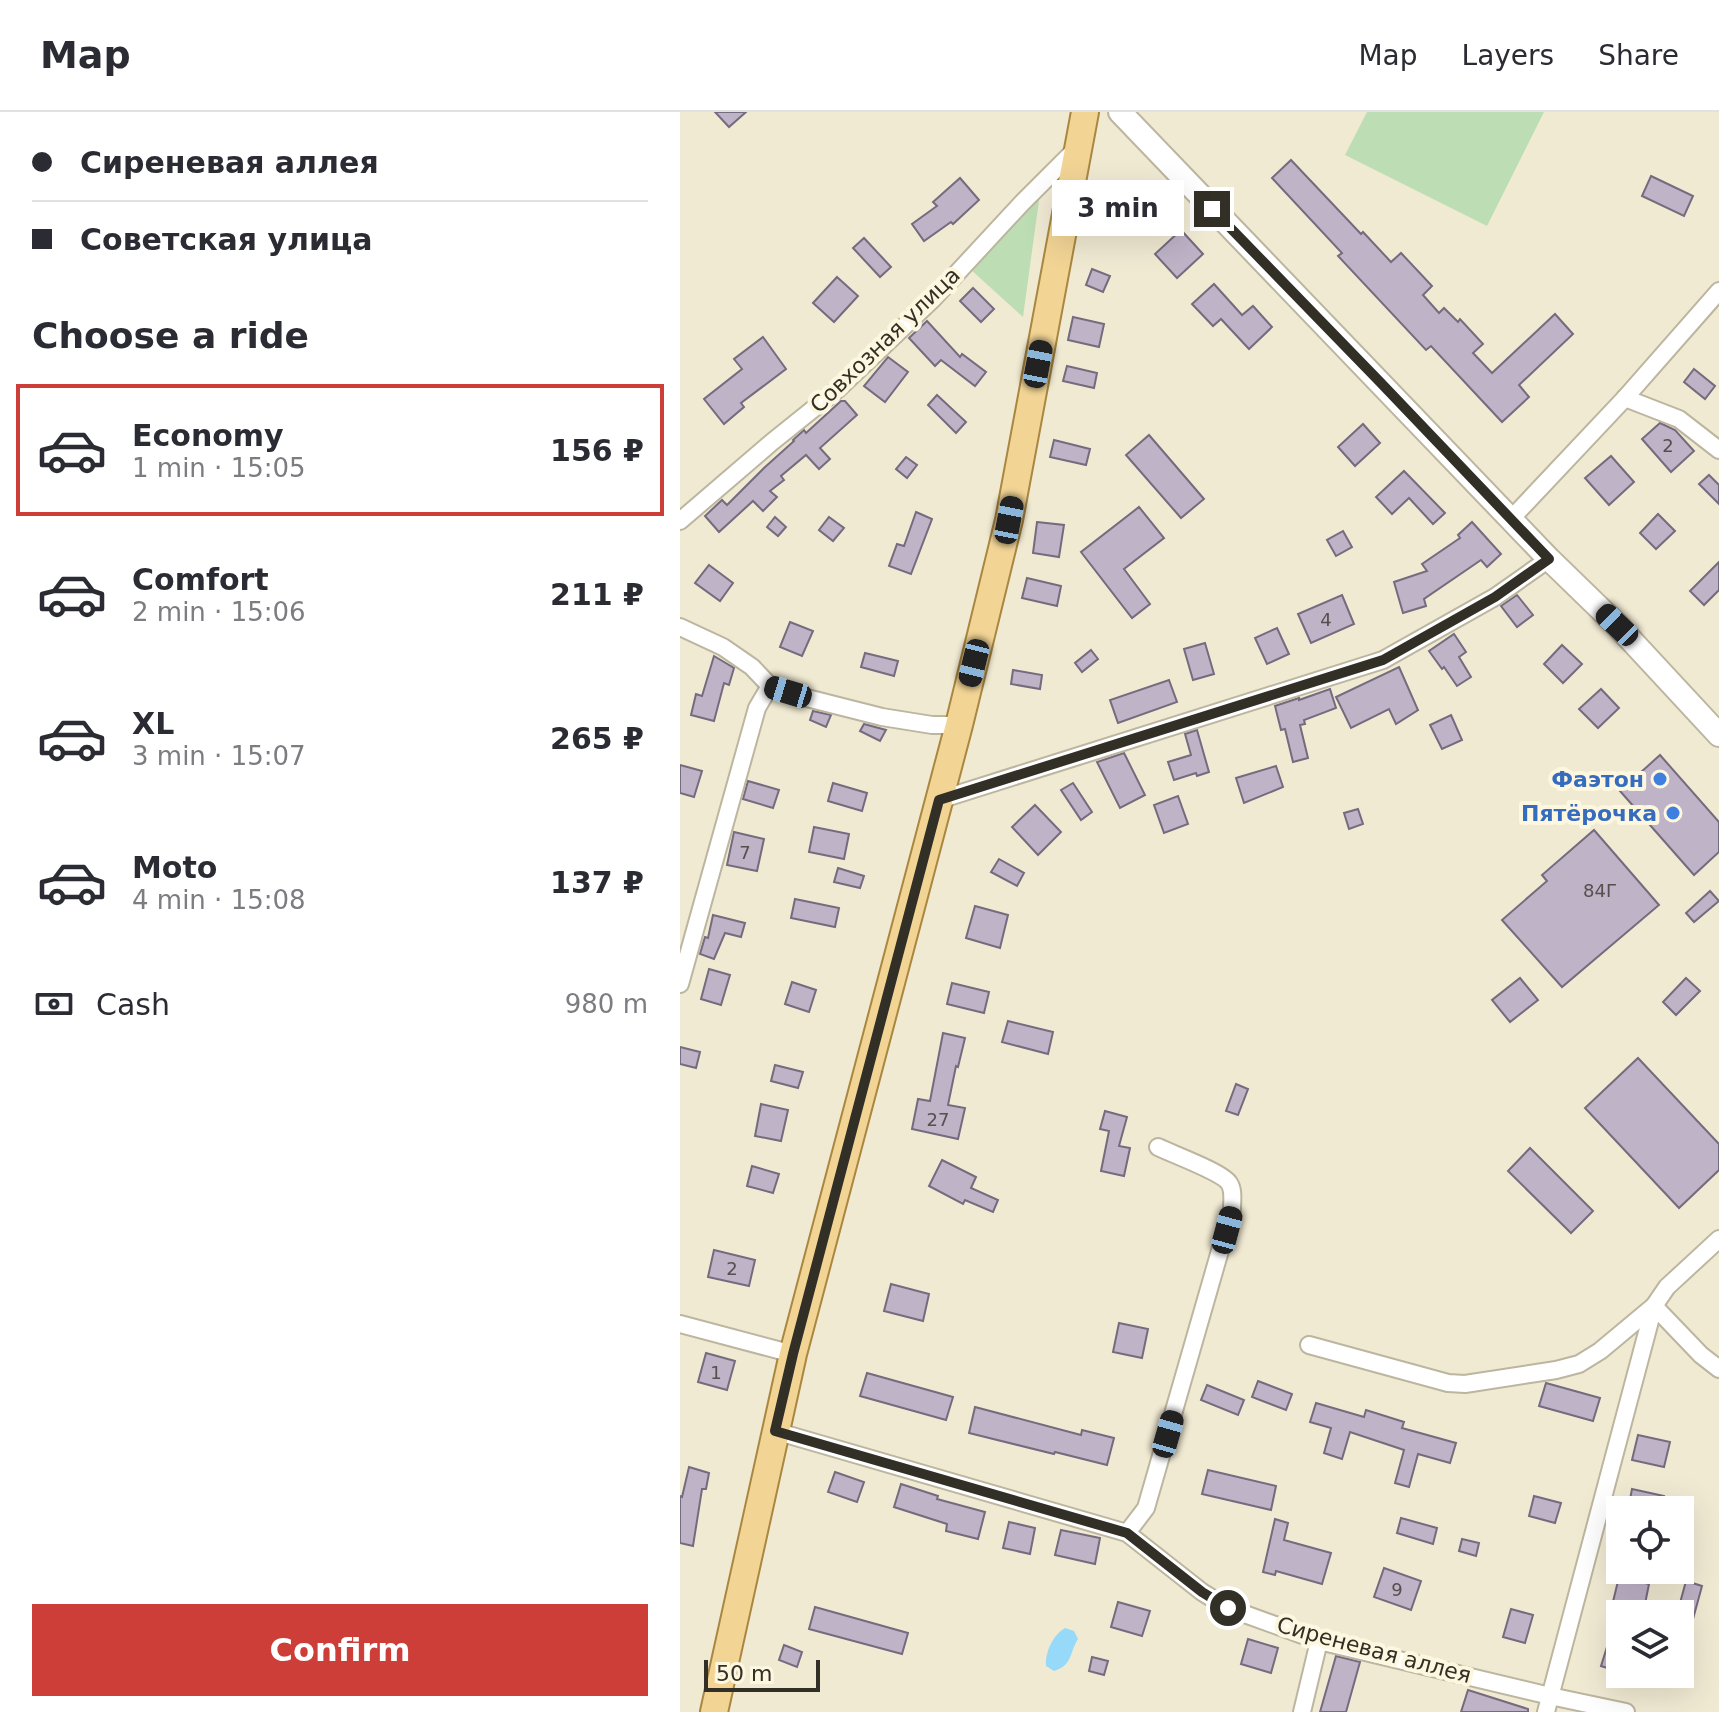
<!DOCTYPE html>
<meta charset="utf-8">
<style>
body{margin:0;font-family:"DejaVu Sans",sans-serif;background:#f2f2f3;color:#2b2b33;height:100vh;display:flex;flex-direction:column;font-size:30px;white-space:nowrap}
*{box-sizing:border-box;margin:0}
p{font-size:26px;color:#7c7c81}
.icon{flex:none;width:44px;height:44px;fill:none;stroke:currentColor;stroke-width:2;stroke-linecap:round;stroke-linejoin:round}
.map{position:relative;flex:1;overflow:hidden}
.drawer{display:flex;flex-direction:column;background:#fff;width:680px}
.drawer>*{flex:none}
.hud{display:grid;align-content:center;height:176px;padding:0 32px;background:#fff}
.controls{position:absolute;left:926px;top:1384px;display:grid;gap:16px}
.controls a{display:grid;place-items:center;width:88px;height:88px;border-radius:0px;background:#fff;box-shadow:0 8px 32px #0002;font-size:40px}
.scale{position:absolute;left:24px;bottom:20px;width:116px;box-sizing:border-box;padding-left:8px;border:4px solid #322f27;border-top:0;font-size:22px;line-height:28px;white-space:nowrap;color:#322f27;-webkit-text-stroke:6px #fef7e0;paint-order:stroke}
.end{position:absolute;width:36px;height:36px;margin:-18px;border:10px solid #322f27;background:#fff;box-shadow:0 0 0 4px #fff}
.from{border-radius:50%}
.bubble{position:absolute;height:56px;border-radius:0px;background:#fff;box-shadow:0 8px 32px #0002;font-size:26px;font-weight:800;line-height:56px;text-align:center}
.car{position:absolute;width:24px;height:48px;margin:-24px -12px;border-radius:10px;box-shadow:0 0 6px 2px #0007;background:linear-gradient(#222 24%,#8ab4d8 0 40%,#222 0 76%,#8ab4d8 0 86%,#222 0)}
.hud b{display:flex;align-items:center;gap:28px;height:76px;font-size:30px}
.hud b+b{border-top:2px solid #e1e1e2}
.hud i{width:20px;height:20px;background:#2b2b33}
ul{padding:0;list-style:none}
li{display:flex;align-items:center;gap:24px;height:132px;margin:0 16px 12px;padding:0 16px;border:4px solid transparent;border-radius:0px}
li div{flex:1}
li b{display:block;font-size:30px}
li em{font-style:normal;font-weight:800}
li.selected{border-color:#cc3e37}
li>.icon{width:72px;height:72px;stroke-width:1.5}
h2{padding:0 32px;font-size:36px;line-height:96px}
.pay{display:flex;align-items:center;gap:20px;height:88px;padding:0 32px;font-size:30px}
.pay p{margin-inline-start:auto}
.action{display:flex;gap:16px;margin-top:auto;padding:16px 32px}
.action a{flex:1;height:92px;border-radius:0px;background:#cc3e37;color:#fff;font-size:32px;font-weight:800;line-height:92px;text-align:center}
header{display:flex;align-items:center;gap:48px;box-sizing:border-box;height:112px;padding:0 40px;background:#fff;border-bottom:2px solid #e1e1e2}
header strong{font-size:38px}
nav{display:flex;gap:44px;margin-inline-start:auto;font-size:28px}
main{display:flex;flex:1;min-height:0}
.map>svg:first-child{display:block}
.green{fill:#bddeb5}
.water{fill:#96d9f9}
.building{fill:#beb3c7;stroke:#756b7e;stroke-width:2}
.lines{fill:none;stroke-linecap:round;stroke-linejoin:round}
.street-casing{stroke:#bcb59f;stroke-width:20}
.secondary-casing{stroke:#bcb59f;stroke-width:26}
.primary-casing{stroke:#a98740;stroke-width:30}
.street{stroke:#fff;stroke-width:16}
.secondary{stroke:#fff;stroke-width:22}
.primary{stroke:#f2d495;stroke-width:26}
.route{stroke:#322f27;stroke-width:10}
.shop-dot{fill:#3f7fe0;stroke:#fef7e0;stroke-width:3}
.labels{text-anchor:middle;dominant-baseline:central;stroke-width:8;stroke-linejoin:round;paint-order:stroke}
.number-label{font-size:18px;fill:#55504f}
.street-label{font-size:22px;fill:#322f27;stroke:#fef7e0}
.shop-label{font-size:22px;font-weight:bold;fill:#366cbe;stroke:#fef7e0;text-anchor:end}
</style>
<header>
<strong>Map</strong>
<nav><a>Map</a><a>Layers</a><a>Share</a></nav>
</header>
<main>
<section class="drawer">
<div class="hud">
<b><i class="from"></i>Сиреневая аллея</b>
<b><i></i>Советская улица</b>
</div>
<h2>Choose a ride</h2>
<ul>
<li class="selected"><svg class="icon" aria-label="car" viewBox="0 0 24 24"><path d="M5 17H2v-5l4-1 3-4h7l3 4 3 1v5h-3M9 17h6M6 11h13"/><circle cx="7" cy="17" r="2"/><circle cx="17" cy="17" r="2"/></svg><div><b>Economy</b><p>1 min · 15:05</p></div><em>156 ₽</em></li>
<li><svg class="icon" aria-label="car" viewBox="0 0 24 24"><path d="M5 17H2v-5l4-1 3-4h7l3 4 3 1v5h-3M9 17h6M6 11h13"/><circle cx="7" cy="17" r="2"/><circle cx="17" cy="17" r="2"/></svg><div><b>Comfort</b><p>2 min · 15:06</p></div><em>211 ₽</em></li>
<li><svg class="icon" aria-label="car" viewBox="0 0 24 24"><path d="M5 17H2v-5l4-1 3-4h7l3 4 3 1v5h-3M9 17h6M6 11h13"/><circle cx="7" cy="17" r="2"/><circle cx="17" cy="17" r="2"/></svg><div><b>XL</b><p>3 min · 15:07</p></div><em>265 ₽</em></li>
<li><svg class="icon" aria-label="car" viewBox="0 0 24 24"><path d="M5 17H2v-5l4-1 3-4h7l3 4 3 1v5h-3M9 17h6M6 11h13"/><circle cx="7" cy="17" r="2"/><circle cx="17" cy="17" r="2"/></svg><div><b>Moto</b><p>4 min · 15:08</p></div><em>137 ₽</em></li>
</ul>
<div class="pay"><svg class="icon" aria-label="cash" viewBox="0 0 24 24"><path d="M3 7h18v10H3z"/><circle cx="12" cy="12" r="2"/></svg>Cash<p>980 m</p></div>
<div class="action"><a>Confirm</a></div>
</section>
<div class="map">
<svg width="1039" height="1600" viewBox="0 0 1039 1600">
<rect width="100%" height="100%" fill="#f1ead3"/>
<!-- green -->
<g class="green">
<path d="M 687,0 L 864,0 L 807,114 L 665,43 Z"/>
<path d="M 360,81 L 343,205 L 290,157 Z"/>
</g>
<!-- water -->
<path class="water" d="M 385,1516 L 394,1519 L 398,1527 C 389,1541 393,1553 374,1559 L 366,1554 C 365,1540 373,1523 385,1516 Z"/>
<!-- building -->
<g class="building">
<path d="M 35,0 L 66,0 L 49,15 Z"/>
<path d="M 611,48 L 681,122 L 683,120 L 711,150 L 721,141 L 752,174 L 743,183 L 759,201 L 764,196 L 778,210 L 780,207 L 803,232 L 793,241 L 812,261 L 875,202 L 893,222 L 839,273 L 849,285 L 822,310 L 751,234 L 746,238 L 658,144 L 662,141 L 592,66 Z"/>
<path d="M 971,64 L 1013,84 L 1004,104 L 962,84 Z"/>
<path d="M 280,66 L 299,88 L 273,112 L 271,110 L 244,129 L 232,112 L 257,94 L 253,90 Z"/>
<path d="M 501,118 L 523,142 L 497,166 L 475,142 Z"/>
<path d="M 184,126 L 211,155 L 200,165 L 173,136 Z"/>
<path d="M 412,157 L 430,164 L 423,180 L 406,173 Z"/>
<path d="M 157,165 L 178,184 L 154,210 L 133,191 Z"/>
<path d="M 534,172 L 562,203 L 573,194 L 592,215 L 569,237 L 541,207 L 533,214 L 512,192 Z"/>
<path d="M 293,176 L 314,197 L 301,210 L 280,189 Z"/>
<path d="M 393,205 L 424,212 L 419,235 L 388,228 Z"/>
<path d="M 247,209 L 280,245 L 282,242 L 306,260 L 295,274 L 261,248 L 255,254 L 229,226 Z"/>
<path d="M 83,225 L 106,257 L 61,291 L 64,295 L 44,312 L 24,287 L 62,257 L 54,247 Z"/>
<path d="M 208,245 L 228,260 L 205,290 L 184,274 Z"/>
<path d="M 387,254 L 417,261 L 414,276 L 383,269 Z"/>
<path d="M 1014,257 L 1035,274 L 1025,287 L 1004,270 Z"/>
<path d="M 257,283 L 286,310 L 276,321 L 248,293 Z"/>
<path d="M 161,289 L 165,289 L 177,303 L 140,336 L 150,347 L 139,357 L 126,343 L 101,364 L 104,368 L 90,379 L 97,385 L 83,399 L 73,389 L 39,420 L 25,404 L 42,388 L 47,393 L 84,356 L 114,329 L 113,328 L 124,318 L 126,321 Z"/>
<path d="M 980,311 L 995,318 L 1014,339 L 991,360 L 962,327 Z"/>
<path d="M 683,312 L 700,331 L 675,354 L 658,335 Z"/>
<path d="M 469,323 L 524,387 L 501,406 L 446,343 Z"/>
<path d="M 374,328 L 410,337 L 406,353 L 370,345 Z"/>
<path d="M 931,344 L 954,370 L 929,393 L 905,366 Z"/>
<path d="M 226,345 L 237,353 L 227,366 L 216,357 Z"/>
<path d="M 724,359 L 765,401 L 753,412 L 729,386 L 712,402 L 696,385 Z"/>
<path d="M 1029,363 L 1039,373 L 1039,392 L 1019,372 Z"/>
<path d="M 459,395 L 484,426 L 444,457 L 470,492 L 452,506 L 401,440 Z"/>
<path d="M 236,400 L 252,407 L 231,462 L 209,454 L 217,432 L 224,434 Z"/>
<path d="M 978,402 L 995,419 L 976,437 L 960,421 Z"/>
<path d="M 95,405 L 106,415 L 98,424 L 87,415 Z"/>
<path d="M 149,405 L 164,416 L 153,429 L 139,418 Z"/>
<path d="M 357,410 L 384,413 L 379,445 L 353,441 Z"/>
<path d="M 792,410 L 821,442 L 807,455 L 801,448 L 744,487 L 746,494 L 723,501 L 714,470 L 747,459 L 742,452 L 780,426 L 778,423 Z"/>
<path d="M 663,419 L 672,435 L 656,444 L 647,428 Z"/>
<path d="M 1039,450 L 1039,478 L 1024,493 L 1010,479 Z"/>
<path d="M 29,453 L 53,471 L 40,489 L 15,471 Z"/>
<path d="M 347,466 L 381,474 L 377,494 L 342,486 Z"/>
<path d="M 662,483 L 674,512 L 631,531 L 618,502 Z"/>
<path d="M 837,483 L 853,503 L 837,515 L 821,494 Z"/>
<path d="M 110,510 L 133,519 L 122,544 L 100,535 Z"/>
<path d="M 597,516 L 609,542 L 587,552 L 575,526 Z"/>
<path d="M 774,522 L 786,540 L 779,545 L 791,565 L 777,574 L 764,555 L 762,557 L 749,539 Z"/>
<path d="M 525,531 L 534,562 L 513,568 L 504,537 Z"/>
<path d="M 882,533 L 902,552 L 883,571 L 864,552 Z"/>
<path d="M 411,538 L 418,547 L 402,560 L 395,551 Z"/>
<path d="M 185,541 L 218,549 L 214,564 L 181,555 Z"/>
<path d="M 34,544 L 54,556 L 49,573 L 44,571 L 34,609 L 11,603 L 16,582 L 22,584 Z"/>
<path d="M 719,555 L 738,598 L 716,612 L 709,597 L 671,616 L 656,585 Z"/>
<path d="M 333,558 L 362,563 L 360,577 L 331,572 Z"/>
<path d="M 489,568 L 497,590 L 438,611 L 430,588 Z"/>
<path d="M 650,577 L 656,596 L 624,608 L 625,612 L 620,613 L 628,646 L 613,650 L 605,617 L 601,618 L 595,594 L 619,586 L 619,588 Z"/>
<path d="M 921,577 L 939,596 L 918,616 L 899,597 Z"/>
<path d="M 133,599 L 151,603 L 146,615 L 130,608 Z"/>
<path d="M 771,603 L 782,628 L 762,637 L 750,613 Z"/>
<path d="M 184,612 L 206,618 L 200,629 L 180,619 Z"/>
<path d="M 517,618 L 529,660 L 517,664 L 516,661 L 494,668 L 488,650 L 511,643 L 505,622 Z"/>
<path d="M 444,641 L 465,683 L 440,696 L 417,650 Z"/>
<path d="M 980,643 L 1039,710 L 1039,740 L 1014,763 L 940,679 Z"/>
<path d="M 0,653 L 22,659 L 14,685 L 0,681 Z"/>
<path d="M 596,654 L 603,675 L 564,691 L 556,666 Z"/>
<path d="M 68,669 L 99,678 L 93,696 L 63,687 Z"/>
<path d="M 153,671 L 187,681 L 182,699 L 148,689 Z"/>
<path d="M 393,671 L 412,700 L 401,708 L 381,678 Z"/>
<path d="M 498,684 L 508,712 L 484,721 L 474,693 Z"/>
<path d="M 355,693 L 381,720 L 358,743 L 332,715 Z"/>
<path d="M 678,697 L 683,712 L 669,717 L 664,701 Z"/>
<path d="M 134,715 L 169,722 L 164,747 L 129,740 Z"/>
<path d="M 914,718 L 979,793 L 882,875 L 822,808 L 867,769 L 862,763 Z"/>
<path d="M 54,720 L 84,727 L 77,759 L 47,753 Z"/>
<path d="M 319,747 L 344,761 L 337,774 L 311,760 Z"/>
<path d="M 158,756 L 184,764 L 180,776 L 154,770 Z"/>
<path d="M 1030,779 L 1039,789 L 1014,810 L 1006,801 Z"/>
<path d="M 115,787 L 159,796 L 155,815 L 111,806 Z"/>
<path d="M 295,794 L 328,803 L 320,836 L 286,826 Z"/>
<path d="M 33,803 L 65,811 L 61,825 L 45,821 L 34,847 L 20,842 L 25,825 L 28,826 Z"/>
<path d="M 29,857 L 50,863 L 41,893 L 21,887 Z"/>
<path d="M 840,866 L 858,888 L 830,910 L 812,888 Z"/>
<path d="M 1006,866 L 1020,879 L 996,903 L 983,890 Z"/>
<path d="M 112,870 L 136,878 L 129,900 L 105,892 Z"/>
<path d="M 272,871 L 309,880 L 304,901 L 267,892 Z"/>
<path d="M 328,909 L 373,920 L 368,942 L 322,930 Z"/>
<path d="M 263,921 L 285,926 L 278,955 L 276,954 L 268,993 L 285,996 L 278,1027 L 232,1017 L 238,987 L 250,989 Z"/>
<path d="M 0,935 L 20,940 L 16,956 L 0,952 Z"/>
<path d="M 958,946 L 1039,1032 L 1039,1058 L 999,1096 L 905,996 Z"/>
<path d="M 95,953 L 123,960 L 118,976 L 91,969 Z"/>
<path d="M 556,972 L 568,977 L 558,1003 L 546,999 Z"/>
<path d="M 81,992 L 108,998 L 101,1029 L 75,1024 Z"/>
<path d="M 425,999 L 447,1005 L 439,1034 L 450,1036 L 444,1064 L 421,1059 L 429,1019 L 420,1017 Z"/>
<path d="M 850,1036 L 913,1099 L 891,1121 L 828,1059 Z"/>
<path d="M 262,1048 L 296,1065 L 291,1076 L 318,1088 L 313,1100 L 285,1088 L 283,1092 L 249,1074 Z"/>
<path d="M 72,1054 L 99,1062 L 93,1081 L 67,1074 Z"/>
<path d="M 34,1138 L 75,1148 L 69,1174 L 28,1165 Z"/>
<path d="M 211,1172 L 249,1182 L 243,1209 L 204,1199 Z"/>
<path d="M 439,1211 L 468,1217 L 462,1246 L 433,1240 Z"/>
<path d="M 26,1241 L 55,1249 L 47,1278 L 18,1270 Z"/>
<path d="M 187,1261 L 273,1285 L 266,1308 L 180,1284 Z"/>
<path d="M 578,1269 L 612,1282 L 606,1298 L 572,1285 Z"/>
<path d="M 866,1271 L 920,1286 L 913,1309 L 859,1294 Z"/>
<path d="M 527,1273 L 564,1288 L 558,1303 L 521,1288 Z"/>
<path d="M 636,1291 L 684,1305 L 686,1298 L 724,1310 L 722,1316 L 776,1331 L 770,1351 L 738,1342 L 729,1375 L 715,1371 L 724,1338 L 670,1320 L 662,1347 L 644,1341 L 651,1316 L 630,1310 Z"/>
<path d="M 295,1295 L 401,1323 L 402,1318 L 434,1326 L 427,1353 L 375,1340 L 374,1342 L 289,1321 Z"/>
<path d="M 958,1323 L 990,1330 L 984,1355 L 952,1348 Z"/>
<path d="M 9,1355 L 29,1361 L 26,1377 L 22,1377 L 13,1434 L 0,1431 L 0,1384 L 2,1385 Z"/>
<path d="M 528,1358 L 596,1374 L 591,1398 L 522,1382 Z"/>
<path d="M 155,1360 L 184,1370 L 177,1390 L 148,1380 Z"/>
<path d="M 221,1372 L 258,1384 L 257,1387 L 305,1400 L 298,1427 L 266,1419 L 267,1412 L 214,1395 Z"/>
<path d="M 952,1377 L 984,1384 L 981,1398 L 948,1398 Z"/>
<path d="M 854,1384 L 881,1391 L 875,1411 L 849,1404 Z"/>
<path d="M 721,1406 L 757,1416 L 753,1432 L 717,1421 Z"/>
<path d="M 595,1407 L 608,1411 L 604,1428 L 651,1441 L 642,1472 L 596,1459 L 595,1463 L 583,1460 Z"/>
<path d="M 329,1410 L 355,1416 L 350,1442 L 323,1436 Z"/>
<path d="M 381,1418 L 420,1426 L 415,1452 L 375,1443 Z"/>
<path d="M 782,1427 L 799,1431 L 796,1444 L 779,1439 Z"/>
<path d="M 704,1456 L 741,1469 L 731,1498 L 694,1485 Z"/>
<path d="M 939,1465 L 969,1472 L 963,1502 L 930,1502 Z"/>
<path d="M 1006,1469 L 1022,1474 L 1004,1540 L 1000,1539 L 1000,1502 L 997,1502 Z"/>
<path d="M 438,1490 L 470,1499 L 462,1524 L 431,1515 Z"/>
<path d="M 135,1495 L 228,1521 L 222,1542 L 129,1517 Z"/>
<path d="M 831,1497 L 853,1503 L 845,1531 L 823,1525 Z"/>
<path d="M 937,1503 L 940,1503 L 940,1560 L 921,1554 Z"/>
<path d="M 568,1527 L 598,1536 L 591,1561 L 561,1552 Z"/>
<path d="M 104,1533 L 122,1540 L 117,1555 L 99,1548 Z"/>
<path d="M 656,1544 L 680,1550 L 666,1600 L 640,1600 Z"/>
<path d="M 412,1545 L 428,1549 L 424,1563 L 409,1559 Z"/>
<path d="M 788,1578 L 848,1597 L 848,1600 L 781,1600 Z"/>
</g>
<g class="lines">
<defs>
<g id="street">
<path d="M 945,286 L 999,307 L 1039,338"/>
<path d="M 831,407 L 945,286 L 1039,179"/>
<path d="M 0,409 L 92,330 L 158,277 L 253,187 L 342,91 L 398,35"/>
<path d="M 0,515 L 43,535 L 72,555 L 90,574 L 127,586 L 202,605 L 252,613 L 279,613"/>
<path d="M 259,688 L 703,548 L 815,485 L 869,447"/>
<path d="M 0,872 L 77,596 L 90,574"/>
<path d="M 0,1212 L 113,1242"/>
<path d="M 629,1233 L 768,1271 L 785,1272 L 876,1258 L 899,1252 L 920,1239 L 974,1194 L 1021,1243 L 1039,1257"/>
<path d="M 95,1319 L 447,1421 L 522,1480 L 548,1496 L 639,1529 L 870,1584 L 946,1600"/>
<path d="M 447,1421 L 466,1396 L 552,1097 C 552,1089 554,1078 549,1071 C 542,1060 492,1042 478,1035"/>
<path d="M 622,1600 L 639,1529"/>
<path d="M 866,1600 L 974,1194 L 987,1175 L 1039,1127"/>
</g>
<path id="secondary" d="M 440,0 L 869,447 L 937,513 L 1039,623"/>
<path id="primary" d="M 34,1600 L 113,1242 L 279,613 L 329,408 L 405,0"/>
</defs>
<!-- street casing -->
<use href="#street" class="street-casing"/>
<!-- secondary casing -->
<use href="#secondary" class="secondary-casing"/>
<!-- primary casing -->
<use href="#primary" class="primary-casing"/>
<!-- street -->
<use href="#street" class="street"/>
<!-- secondary -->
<use href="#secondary" class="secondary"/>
<!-- primary -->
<use href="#primary" class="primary"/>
</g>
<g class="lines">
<!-- route -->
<path class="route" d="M 532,97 L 700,270 L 869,447 L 815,485 L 703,548 L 259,688 L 113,1242 L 95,1319 L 447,1421 L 522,1480 L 548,1496"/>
</g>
<!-- markers -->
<g class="shop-dot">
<circle cx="980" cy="667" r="8"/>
<circle cx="993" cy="701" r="8"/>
</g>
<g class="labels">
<!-- number labels -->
<g class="number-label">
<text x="988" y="333">2</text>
<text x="646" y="507">4</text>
<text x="65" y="740">7</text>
<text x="920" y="778">84Г</text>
<text x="258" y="1007">27</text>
<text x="52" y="1156">2</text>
<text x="36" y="1260">1</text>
<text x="717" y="1477">9</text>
</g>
<!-- street labels -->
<g class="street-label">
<text transform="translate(205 228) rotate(-44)">Совхозная улица</text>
<text transform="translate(694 1538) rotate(15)">Сиреневая аллея</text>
</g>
<!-- shop labels -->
<g class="shop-label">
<text x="964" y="667">Фаэтон</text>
<text x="977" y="701">Пятёрочка</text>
</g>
</g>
</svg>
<div class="controls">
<a><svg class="icon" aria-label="locate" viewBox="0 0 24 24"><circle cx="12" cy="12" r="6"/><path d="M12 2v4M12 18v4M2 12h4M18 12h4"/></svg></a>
<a><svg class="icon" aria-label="layers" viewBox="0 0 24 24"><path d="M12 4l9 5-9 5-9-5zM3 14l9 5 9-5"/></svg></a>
</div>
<div class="scale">50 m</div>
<i class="end from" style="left:548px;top:1496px"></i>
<i class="end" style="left:532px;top:97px"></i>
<div class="bubble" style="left:372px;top:68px;width:132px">3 min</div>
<i class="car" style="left:358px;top:252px;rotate:11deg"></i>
<i class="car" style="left:329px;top:408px;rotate:11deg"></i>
<i class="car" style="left:937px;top:513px;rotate:314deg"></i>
<i class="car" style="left:294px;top:551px;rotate:194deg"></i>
<i class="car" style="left:108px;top:580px;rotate:287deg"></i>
<i class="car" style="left:547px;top:1118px;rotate:15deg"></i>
<i class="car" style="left:488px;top:1322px;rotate:16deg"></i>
</div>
</main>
